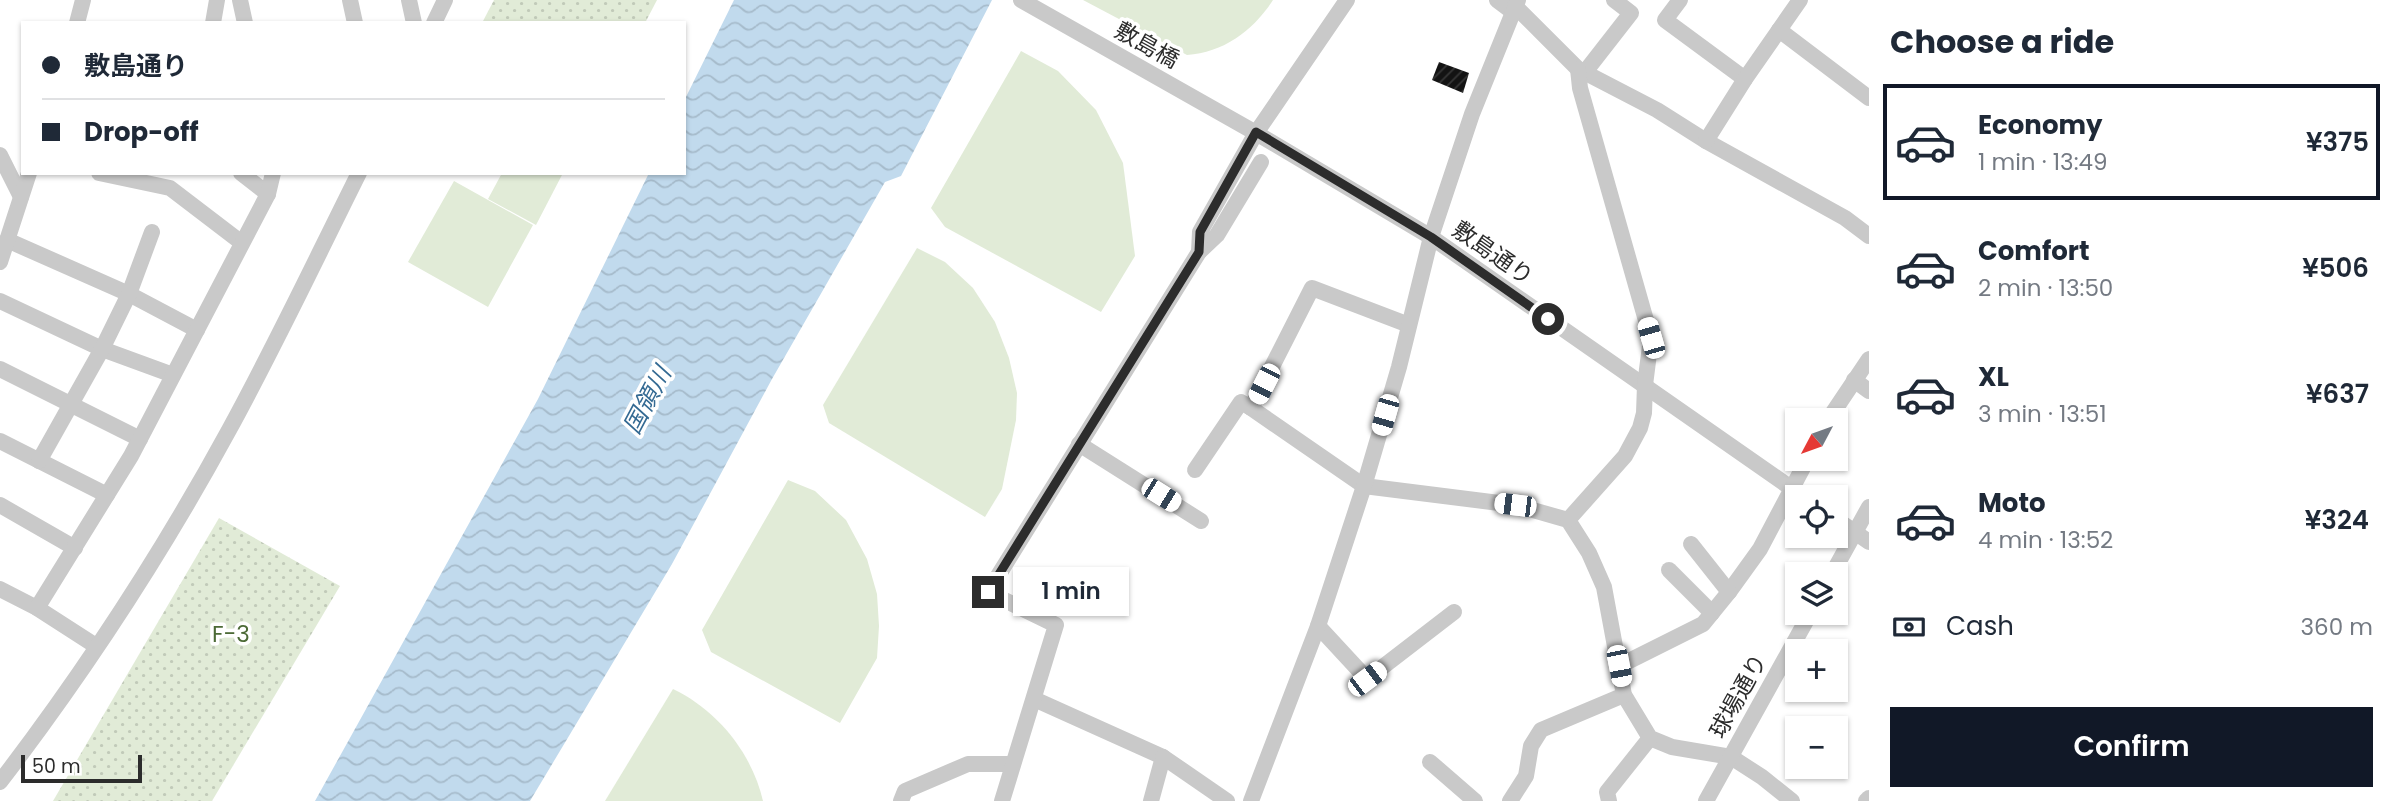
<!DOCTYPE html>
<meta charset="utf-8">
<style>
body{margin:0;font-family:Poppins,"Noto Sans JP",sans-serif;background:#f2f2f3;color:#1f2937;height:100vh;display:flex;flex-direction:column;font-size:26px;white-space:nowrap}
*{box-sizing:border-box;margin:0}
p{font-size:23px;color:#747a83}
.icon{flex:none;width:38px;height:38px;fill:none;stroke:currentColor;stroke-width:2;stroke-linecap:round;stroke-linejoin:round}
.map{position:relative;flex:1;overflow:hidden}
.side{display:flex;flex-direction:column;background:#fff;width:525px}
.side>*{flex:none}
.banner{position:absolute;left:21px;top:21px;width:665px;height:154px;border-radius:0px;box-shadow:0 2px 5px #0004;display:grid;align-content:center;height:154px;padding:0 21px;background:#fff}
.needle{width:46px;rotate:229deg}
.buttons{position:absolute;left:1785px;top:408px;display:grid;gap:14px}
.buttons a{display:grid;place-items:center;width:63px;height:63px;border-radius:0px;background:#fff;box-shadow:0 2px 5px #0004;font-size:35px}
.scale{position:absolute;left:21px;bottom:18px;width:121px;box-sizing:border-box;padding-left:7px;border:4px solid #2c2c2c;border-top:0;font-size:19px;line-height:24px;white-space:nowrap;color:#2c2c2c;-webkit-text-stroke:5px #fff;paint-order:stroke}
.end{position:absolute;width:32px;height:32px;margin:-16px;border:9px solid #2c2c2c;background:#fff;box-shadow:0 0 0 4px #fff}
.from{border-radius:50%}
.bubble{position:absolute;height:49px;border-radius:0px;background:#fff;box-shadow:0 2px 5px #0004;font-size:23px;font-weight:600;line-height:49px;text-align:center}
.car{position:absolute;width:21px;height:42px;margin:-21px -10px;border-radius:9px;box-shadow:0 0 5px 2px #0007;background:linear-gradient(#fff 24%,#345 0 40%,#fff 0 76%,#345 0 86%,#fff 0)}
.banner b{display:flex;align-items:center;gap:24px;height:66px;font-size:26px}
.banner b+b{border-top:2px solid #e0e1e3}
.banner i{width:18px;height:18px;background:#1f2937}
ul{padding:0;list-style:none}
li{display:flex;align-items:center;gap:21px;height:116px;margin:0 14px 10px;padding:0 7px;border:4px solid transparent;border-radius:0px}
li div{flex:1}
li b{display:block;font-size:26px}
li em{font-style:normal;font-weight:600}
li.on{border-color:#111827}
li>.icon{width:63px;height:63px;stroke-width:1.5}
h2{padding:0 21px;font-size:32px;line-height:84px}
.pay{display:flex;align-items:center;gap:18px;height:77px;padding:0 21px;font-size:26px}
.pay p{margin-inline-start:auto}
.primary-button{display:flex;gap:14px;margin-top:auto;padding:14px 21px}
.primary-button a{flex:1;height:80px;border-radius:0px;background:#111827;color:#fff;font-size:28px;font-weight:600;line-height:80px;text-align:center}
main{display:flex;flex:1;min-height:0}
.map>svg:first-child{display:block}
.grass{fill:url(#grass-dots)}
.garden{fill:#e1ebd7}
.water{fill:url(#water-waves)}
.building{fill:url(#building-hatch)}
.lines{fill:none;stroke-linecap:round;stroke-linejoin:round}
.minor{stroke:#c9c9c9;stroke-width:16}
.route{stroke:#2c2c2c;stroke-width:9}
.labels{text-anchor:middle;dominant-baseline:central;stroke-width:7;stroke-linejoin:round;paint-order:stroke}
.street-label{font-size:23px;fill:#2c2c2c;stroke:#fff}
.park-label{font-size:23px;fill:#4c6a36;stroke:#fff}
.water-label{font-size:24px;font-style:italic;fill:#346a93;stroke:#fff}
</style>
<main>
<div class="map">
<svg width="1869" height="801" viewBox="0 0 1869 801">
<defs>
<pattern id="grass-dots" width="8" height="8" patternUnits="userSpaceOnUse" patternTransform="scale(1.75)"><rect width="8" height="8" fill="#e1ebd7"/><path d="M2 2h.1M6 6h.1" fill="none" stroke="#c1cab9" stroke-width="1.8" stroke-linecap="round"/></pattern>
<pattern id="water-waves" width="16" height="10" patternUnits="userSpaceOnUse" patternTransform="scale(1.75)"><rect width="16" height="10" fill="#c1daed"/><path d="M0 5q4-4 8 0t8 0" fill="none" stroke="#a6bbcb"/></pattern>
<pattern id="building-hatch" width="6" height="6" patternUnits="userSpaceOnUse" patternTransform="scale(1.75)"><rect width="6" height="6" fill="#131313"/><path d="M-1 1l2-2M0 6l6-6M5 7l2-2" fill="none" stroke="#363636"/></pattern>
</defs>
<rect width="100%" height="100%" fill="#fff"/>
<!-- grass -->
<g class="grass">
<path d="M 494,0 L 657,0 L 645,23 L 482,23 Z"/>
<path d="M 219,518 L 340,586 L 212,801 L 53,801 Z"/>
</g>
<!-- garden -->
<g class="garden">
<path d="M 1083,0 L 1273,0 C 1254,30 1223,53 1187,55 Z"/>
<path d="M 1021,51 L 1058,71 L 1096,110 L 1123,163 L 1135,256 L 1101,312 L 945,227 L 931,208 Z"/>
<path d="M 502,173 L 563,173 L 536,225 L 488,199 Z"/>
<path d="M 454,181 L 533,225 L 488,307 L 408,262 Z"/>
<path d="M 917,248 L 945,262 L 973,288 L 995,322 L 1009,358 L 1017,393 L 1016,420 L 1002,489 L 985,517 L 829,423 L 823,405 Z"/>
<path d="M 788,480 L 815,491 L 846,520 L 867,559 L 877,594 L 879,626 L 877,658 L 840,723 L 711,652 L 702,630 Z"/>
<path d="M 673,689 C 717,710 752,753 763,801 L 605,801 Z"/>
</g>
<!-- water -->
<path class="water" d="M 734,0 L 992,0 L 901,176 L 885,182 L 772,379 L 672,564 L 530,801 L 315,801 L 538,399 L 649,173 L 684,173 L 684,101 Z"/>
<!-- building -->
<path class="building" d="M 1439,62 L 1469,73 L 1463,93 L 1432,80 Z"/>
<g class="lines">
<!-- minor -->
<g class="minor">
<path d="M 240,0 L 245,23"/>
<path d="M 350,0 L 355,23"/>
<path d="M 409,0 L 414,23"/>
<path d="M 1021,0 L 1256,133 L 1431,237 L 1804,497"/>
<path d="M 1497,0 L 1513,12"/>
<path d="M 1680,0 L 1665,20 L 1745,79"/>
<path d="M 1515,6 L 1578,69 L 1657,110 L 1706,141 L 1845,218 L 1869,236"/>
<path d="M 77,23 L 83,0"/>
<path d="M 213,23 L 217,0"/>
<path d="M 434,23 L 445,0"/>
<path d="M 1779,30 L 1869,98"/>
<path d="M 1585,72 L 1631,13 L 1614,0"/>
<path d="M 1706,141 L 1745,79 L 1800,0"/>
<path d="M 0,155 L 21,197"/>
<path d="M 99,173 L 170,188 L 242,243"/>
<path d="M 241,173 L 268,194"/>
<path d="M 7,240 L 129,294 L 197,330"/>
<path d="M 1199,252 L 1217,235 L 1261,162"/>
<path d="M 0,262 L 29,173"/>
<path d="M 0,301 L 102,349 L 173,375"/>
<path d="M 1409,325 L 1312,288 L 1251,408 L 1364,486 L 1515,505 L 1568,520 L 1589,553 L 1604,587 L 1624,695 L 1650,738 L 1672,747 L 1731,757 L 1762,777 L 1792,801"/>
<path d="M 0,369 L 140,439"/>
<path d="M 1854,380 L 1869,391"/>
<path d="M 1828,420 L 1869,359"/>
<path d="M 0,441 L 107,495"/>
<path d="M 1079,444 L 1201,521"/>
<path d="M 39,461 L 102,349 L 129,294 L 152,232"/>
<path d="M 1195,470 L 1241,402 L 1251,408"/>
<path d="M 0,505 L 75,548"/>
<path d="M 1836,519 L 1869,542"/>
<path d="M 1568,520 L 1625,456 L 1640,428 L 1644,413 L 1645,385 L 1651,338 L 1580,88 L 1578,69"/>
<path d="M 1669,570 L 1712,613"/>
<path d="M 1832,574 L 1869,507"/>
<path d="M 0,589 L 37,608"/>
<path d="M 1729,592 L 1760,549 L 1808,458"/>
<path d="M 1318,626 L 1367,679 L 1454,612"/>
<path d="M 96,646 L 37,608 L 131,456 L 268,194 L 273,173"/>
<path d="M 1619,666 L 1703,624 L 1729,592 L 1691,544"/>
<path d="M 1034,699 L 1163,757 L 1151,801"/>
<path d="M 1163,757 L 1227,801"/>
<path d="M 1430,762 L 1475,801"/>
<path d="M 0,782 C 85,671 162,553 229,430 C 275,346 316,259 359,173"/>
<path d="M 901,801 L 905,791 L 968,764 L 1013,764"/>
<path d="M 1002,801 L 1056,625 L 988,592 L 1199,252 L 1200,232 L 1256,133 L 1347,0"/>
<path d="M 1251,801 L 1318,626 L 1364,486 L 1399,367 L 1431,237 L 1472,114 L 1518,0"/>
<path d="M 1510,801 L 1526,776 L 1531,746 L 1541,730 L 1624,695"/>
<path d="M 1609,801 L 1607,792 L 1650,738"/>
<path d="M 1706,801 L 1811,612"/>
<path d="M 1866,801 L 1869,798"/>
</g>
</g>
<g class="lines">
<!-- route -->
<path class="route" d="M 988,592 L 1199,252 L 1200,232 L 1256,132 L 1431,237 L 1548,319"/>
</g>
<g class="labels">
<!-- street labels -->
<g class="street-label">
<text transform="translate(1147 45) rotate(29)">敷島橋</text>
<text transform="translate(1493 253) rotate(35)">敷島通り</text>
<text transform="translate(1738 696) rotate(-61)">球場通り</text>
</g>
<!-- park labels -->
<g class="park-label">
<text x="231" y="634">F-3</text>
</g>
<!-- water labels -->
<g class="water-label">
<text transform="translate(647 400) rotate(-62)">国領川</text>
</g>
</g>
</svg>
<div class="buttons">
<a><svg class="needle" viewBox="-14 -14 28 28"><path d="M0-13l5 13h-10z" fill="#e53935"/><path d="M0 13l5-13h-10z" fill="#747a83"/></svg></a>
<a><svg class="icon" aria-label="locate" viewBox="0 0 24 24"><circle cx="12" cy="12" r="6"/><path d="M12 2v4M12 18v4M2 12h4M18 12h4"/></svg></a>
<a><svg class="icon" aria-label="layers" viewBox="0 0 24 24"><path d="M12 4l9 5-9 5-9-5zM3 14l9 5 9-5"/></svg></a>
<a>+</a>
<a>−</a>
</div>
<div class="scale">50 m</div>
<i class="end from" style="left:1548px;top:319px"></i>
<i class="end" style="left:988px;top:592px"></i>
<div class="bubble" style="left:1013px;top:567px;width:116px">1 min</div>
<i class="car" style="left:1651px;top:338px;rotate:344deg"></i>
<i class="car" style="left:1264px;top:384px;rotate:207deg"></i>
<i class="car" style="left:1385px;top:415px;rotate:196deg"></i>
<i class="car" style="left:1161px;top:495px;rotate:122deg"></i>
<i class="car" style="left:1515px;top:505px;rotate:277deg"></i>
<i class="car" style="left:1619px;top:666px;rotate:169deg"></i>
<i class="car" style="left:1367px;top:679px;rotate:53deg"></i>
<div class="banner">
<b><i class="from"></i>敷島通り</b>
<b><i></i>Drop-off</b>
</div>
</div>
<section class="side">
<h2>Choose a ride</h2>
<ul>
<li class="on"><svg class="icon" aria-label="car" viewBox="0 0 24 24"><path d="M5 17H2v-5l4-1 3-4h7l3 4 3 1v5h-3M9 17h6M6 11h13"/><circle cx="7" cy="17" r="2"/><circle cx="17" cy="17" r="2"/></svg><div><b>Economy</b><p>1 min · 13:49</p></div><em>¥375</em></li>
<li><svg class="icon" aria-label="car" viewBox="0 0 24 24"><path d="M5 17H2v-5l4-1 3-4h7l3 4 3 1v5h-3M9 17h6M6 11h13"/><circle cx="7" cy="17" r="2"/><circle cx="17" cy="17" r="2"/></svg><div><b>Comfort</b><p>2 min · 13:50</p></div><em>¥506</em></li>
<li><svg class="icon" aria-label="car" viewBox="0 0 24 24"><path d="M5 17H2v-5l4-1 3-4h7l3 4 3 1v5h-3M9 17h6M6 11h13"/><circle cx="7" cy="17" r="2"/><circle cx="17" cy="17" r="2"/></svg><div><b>XL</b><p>3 min · 13:51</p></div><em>¥637</em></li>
<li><svg class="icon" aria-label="car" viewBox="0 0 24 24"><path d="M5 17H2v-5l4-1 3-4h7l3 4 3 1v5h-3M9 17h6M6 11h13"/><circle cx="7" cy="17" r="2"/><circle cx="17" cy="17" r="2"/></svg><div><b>Moto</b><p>4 min · 13:52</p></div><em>¥324</em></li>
</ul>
<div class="pay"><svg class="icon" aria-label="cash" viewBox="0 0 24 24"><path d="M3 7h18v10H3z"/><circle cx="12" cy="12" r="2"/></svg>Cash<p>360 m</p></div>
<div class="primary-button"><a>Confirm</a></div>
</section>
</main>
